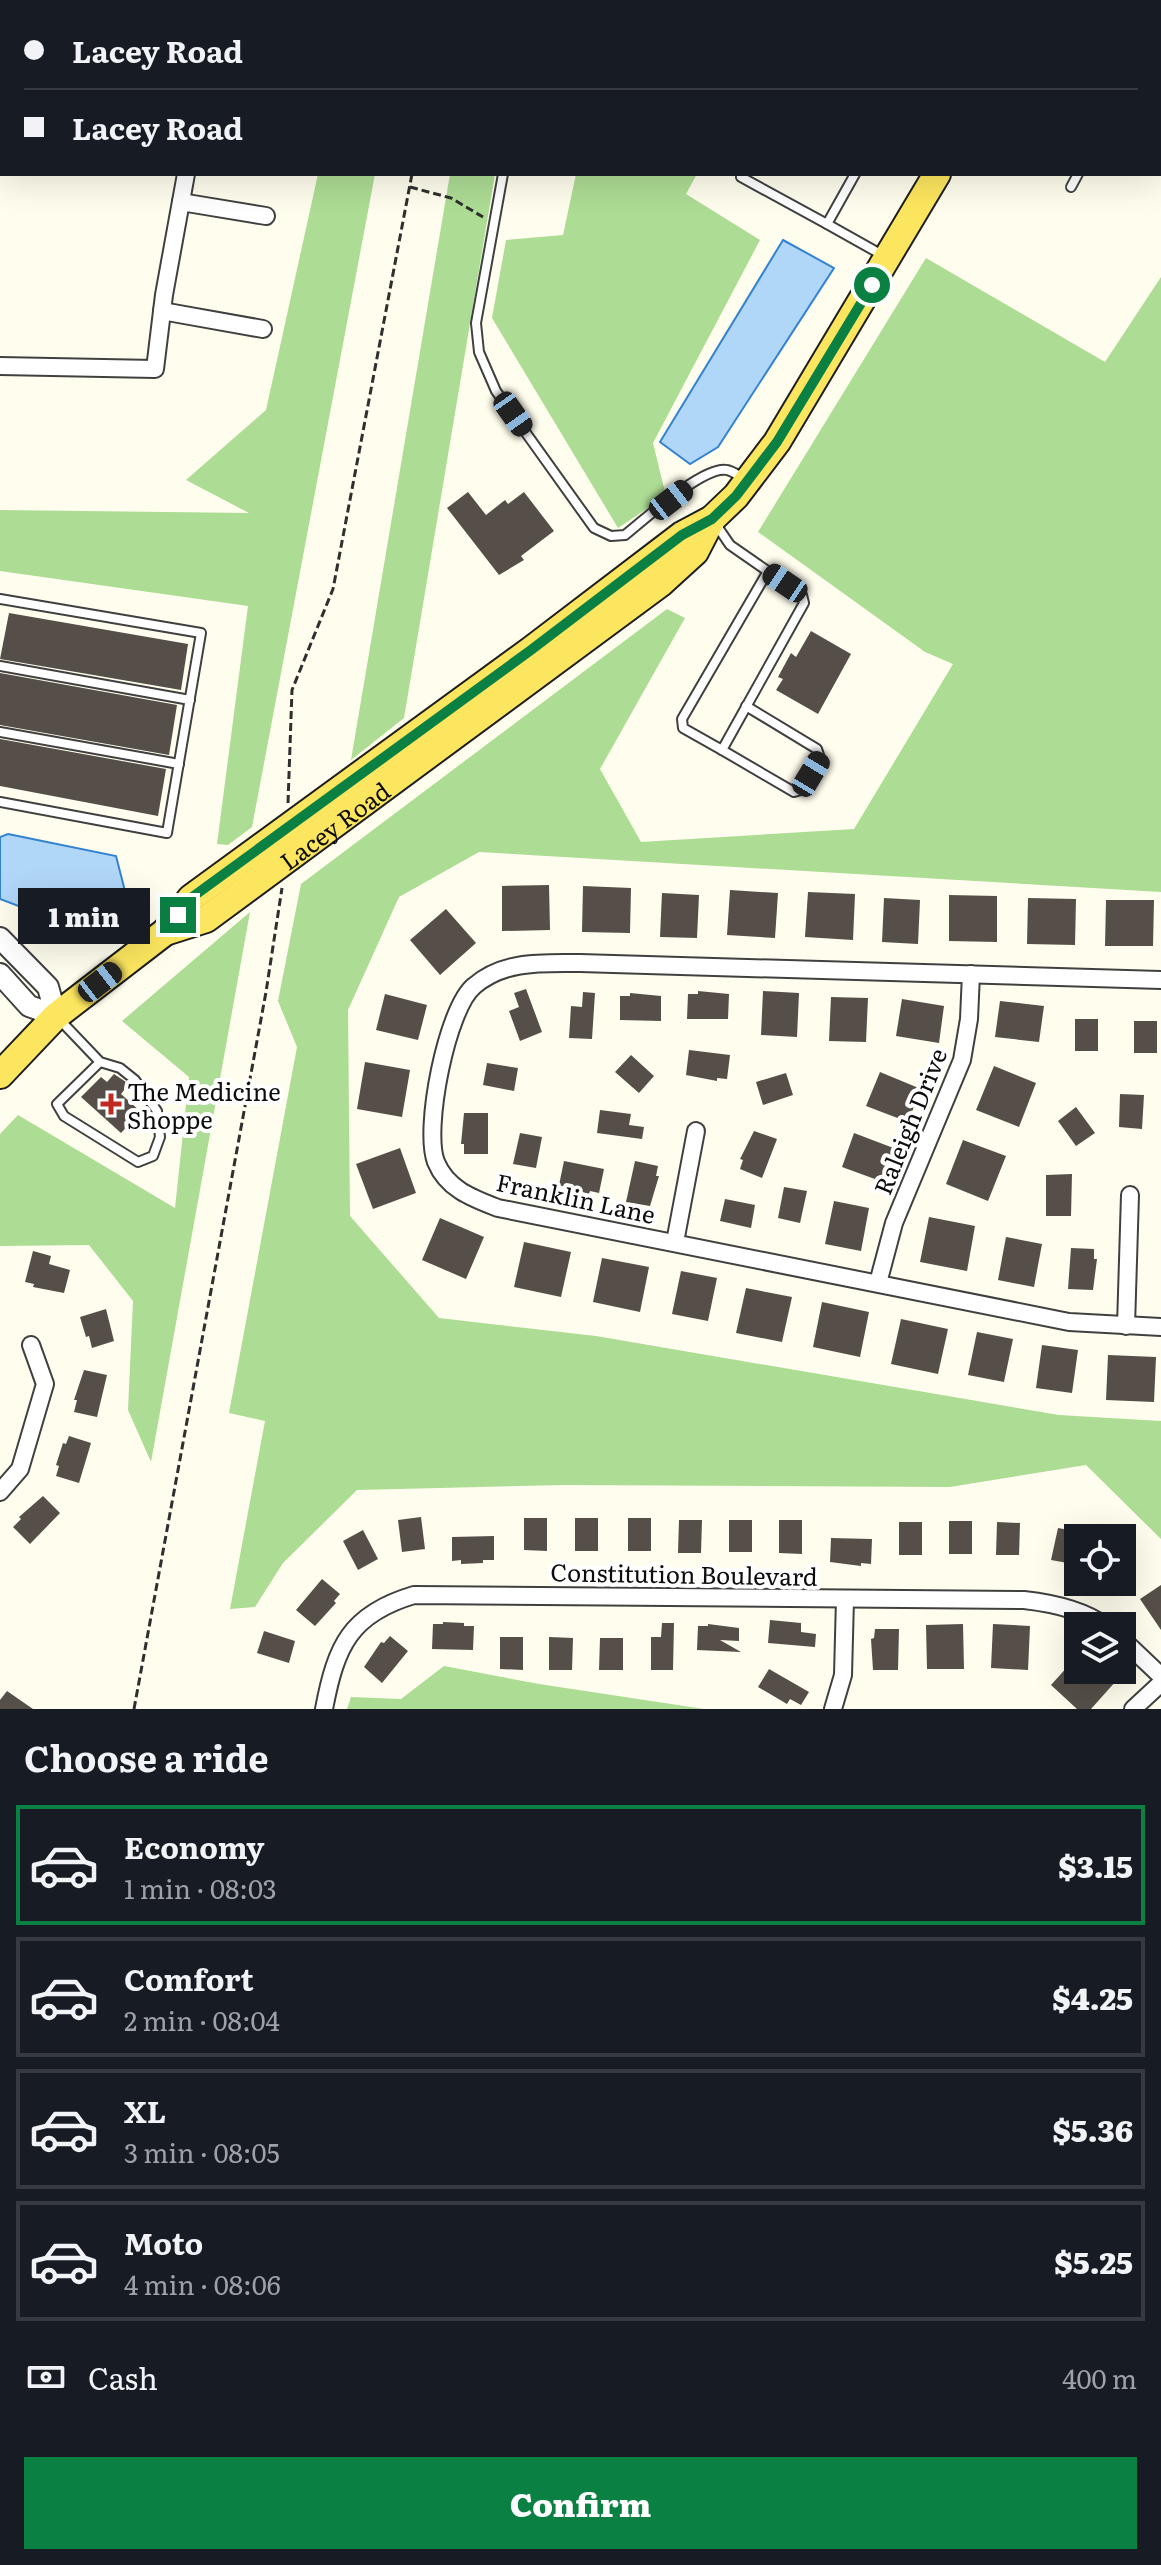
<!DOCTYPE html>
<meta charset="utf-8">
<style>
body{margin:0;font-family:Literata,serif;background:#242831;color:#f1f3f6;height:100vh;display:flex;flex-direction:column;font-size:30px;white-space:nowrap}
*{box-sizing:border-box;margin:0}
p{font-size:26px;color:#9ea1a6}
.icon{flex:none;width:44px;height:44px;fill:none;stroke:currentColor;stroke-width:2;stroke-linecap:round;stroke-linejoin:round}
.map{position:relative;height:1709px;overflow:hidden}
.sheet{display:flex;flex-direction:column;background:#171b24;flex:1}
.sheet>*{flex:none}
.banner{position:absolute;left:0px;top:0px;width:1162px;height:176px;box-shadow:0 8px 32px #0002;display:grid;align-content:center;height:176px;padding:0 24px;background:#171b24}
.controls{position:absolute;left:1064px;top:1524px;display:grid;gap:16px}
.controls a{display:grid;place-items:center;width:72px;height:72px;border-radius:0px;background:#171b24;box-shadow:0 8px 32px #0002;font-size:40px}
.end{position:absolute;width:36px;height:36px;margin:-18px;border:10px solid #0b8043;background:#fff;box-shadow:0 0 0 4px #fff}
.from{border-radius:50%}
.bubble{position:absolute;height:56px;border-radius:0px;background:#171b24;box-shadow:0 8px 32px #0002;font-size:26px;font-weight:800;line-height:56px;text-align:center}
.car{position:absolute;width:24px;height:48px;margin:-24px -12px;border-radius:10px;box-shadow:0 0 6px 2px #0007;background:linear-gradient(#222 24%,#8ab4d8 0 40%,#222 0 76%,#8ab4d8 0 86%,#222 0)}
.banner b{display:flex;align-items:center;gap:28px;height:76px;font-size:30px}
.banner b+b{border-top:2px solid #363941}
.banner i{width:20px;height:20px;background:#f1f3f6}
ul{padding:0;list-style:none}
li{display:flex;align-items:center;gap:24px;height:120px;margin:0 16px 12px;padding:0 8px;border:4px solid #363941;border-radius:0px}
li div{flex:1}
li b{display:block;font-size:30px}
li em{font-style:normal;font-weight:800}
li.active{border-color:#0b8043}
li>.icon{width:72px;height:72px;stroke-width:1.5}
h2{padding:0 24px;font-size:36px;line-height:96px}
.pay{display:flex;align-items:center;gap:20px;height:88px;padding:0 24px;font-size:30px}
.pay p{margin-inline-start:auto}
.cta{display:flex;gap:16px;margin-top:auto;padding:16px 24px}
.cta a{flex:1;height:92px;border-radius:0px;background:#0b8043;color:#fff;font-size:32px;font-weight:800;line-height:92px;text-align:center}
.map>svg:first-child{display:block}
.forest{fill:#addc94}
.water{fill:#b0d6f8;stroke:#3483d1;stroke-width:2}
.building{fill:#564f49}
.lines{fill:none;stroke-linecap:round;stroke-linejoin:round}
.service-casing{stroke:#404040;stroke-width:12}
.minor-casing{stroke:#404040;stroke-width:20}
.tertiary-casing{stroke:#404040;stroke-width:24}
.primary-casing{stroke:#1e1e1e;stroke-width:30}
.path{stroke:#2f2f2f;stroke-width:3;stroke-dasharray:8 4;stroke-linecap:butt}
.service{stroke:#fff;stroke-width:8}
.minor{stroke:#fff;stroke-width:16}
.tertiary{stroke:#fff;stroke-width:20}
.primary{stroke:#fde65f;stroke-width:26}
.route{stroke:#0b8043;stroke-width:10}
.poi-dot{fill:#c12921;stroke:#fff;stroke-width:3}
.labels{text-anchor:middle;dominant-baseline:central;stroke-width:8;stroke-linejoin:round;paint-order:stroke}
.street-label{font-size:24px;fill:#0d0d0d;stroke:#fff}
.poi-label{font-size:24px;fill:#0d0d0d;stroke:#fff;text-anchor:start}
</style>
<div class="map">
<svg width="1161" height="1709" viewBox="0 0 1161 1709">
<rect width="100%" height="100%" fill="#fffded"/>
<!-- forest -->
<g class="forest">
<path d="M 318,174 L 375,174 L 252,827 L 228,845 L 217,844 L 248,606 L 0,571 L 0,510 L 249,513 L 186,480 L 266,410 Z"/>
<path d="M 450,174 L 495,174 L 404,718 L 351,760 Z"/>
<path d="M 576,174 L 697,174 L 686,194 L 760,240 L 653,443 L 666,496 L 618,528 L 492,318 L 506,240 L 563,235 Z"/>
<path d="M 926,258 L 1105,362 L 1161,277 L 1161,892 L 479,852 L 399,897 L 348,1010 L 350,1216 L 439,1318 L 596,1336 L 1059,1415 L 1161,1421 L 1161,1539 L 1086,1465 L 950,1487 L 565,1485 L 357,1490 L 283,1563 L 255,1607 L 230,1609 L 265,1421 L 229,1413 L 297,1047 L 278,1001 L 301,884 L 667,609 L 685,618 L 600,769 L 641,842 L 854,829 L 953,664 L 925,652 L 758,532 Z"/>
<path d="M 250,912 L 151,1462 L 128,1410 L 133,1301 L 89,1245 L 0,1246 L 0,1134 L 18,1115 L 175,1208 L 189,1077 L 122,1021 Z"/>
<path d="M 444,1666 L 539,1684 L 704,1709 L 347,1709 L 351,1697 L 401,1699 Z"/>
</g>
<!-- water -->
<g class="water">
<path d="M 783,240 L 834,268 L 718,447 L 690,464 L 660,442 Z"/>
<path d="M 8,834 L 116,856 L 126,895 L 110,918 L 71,926 L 0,899 L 0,837 Z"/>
</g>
<!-- building -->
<g class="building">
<path d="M 468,492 L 486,515 L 505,500 L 508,504 L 524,492 L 554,531 L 521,556 L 524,560 L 499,575 L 447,508 Z"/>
<path d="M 9,613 L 188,644 L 181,690 L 0,659 Z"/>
<path d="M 811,631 L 851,654 L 818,714 L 776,690 L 783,679 L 778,677 L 791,653 L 796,657 Z"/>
<path d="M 0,673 L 177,705 L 169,755 L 0,725 Z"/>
<path d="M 0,739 L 166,769 L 158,816 L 0,786 Z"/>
<path d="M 549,885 L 550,930 L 502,931 L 502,886 Z"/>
<path d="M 583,886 L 631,888 L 630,933 L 582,932 Z"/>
<path d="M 730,890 L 778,893 L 775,938 L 727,935 Z"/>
<path d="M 808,892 L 855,894 L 853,940 L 805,937 Z"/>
<path d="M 662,893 L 699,895 L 697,938 L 660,937 Z"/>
<path d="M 949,895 L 997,896 L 997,942 L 949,941 Z"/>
<path d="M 884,898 L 920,900 L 918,944 L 882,942 Z"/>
<path d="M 1028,898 L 1076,899 L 1075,945 L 1027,944 Z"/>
<path d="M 1106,900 L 1154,900 L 1153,946 L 1105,946 Z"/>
<path d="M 446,909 L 476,943 L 440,975 L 410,940 Z"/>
<path d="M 526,989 L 542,1032 L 520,1041 L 509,1011 L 519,1007 L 514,993 Z"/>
<path d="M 698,991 L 729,994 L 728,1019 L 687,1019 L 688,994 L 698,994 Z"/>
<path d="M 763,991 L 799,993 L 797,1037 L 761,1035 Z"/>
<path d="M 583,992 L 595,993 L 592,1039 L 569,1038 L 571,1006 L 582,1007 Z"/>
<path d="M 630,993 L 661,996 L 661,1021 L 620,1020 L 620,996 L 630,996 Z"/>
<path d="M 385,994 L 427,1005 L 418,1040 L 376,1030 Z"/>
<path d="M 831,997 L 868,998 L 866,1042 L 829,1041 Z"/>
<path d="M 902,999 L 944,1006 L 939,1043 L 896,1036 Z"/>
<path d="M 1000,1001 L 1044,1006 L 1039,1042 L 995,1037 Z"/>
<rect x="1075" y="1019" width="23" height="32"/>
<rect x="1134" y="1021" width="23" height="32"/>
<path d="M 689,1050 L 730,1055 L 727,1079 L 717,1078 L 717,1081 L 686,1075 Z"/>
<path d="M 631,1055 L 654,1076 L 639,1093 L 615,1072 Z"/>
<path d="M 365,1062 L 410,1070 L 402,1117 L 357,1109 Z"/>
<path d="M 487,1063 L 518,1068 L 514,1091 L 483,1085 Z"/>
<path d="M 994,1066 L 1036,1083 L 1019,1127 L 976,1110 Z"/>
<path d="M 880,1072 L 921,1089 L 908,1122 L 866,1106 Z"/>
<path d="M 786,1073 L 793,1095 L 763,1105 L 756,1082 Z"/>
<path d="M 114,1074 L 129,1084 L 121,1094 L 141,1112 L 121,1133 L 81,1097 L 101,1077 L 107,1082 Z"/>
<path d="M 1120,1094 L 1144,1095 L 1142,1129 L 1119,1127 Z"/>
<path d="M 1076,1107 L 1095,1133 L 1076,1146 L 1058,1121 Z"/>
<path d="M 600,1110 L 631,1114 L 629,1125 L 644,1127 L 642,1139 L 597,1133 Z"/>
<path d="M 464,1113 L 488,1113 L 488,1154 L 464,1154 L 464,1144 L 461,1144 Z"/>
<path d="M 754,1131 L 777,1139 L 762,1178 L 740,1169 L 743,1160 L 740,1159 Z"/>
<path d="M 520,1133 L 542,1137 L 536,1168 L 513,1164 Z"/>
<path d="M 854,1133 L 896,1149 L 883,1182 L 842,1167 Z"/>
<path d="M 963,1140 L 1006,1156 L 988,1201 L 946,1184 Z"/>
<path d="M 400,1148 L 416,1193 L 373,1209 L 356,1164 Z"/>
<path d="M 564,1161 L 604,1169 L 599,1193 L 590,1191 L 589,1194 L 559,1185 Z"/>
<path d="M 635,1161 L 658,1166 L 656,1176 L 659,1176 L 650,1206 L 626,1202 Z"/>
<path d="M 1072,1174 L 1071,1216 L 1046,1216 L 1046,1175 Z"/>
<path d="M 784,1187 L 807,1191 L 800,1223 L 778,1218 Z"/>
<path d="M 725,1199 L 755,1205 L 751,1228 L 720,1221 Z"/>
<path d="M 834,1201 L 869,1208 L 861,1251 L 825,1244 Z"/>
<path d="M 929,1217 L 975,1226 L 967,1271 L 920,1262 Z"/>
<path d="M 440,1218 L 484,1237 L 466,1279 L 422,1260 Z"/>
<path d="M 1006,1237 L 1042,1244 L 1034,1287 L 998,1280 Z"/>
<path d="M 524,1242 L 571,1252 L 561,1297 L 514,1287 Z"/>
<path d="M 1071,1248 L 1094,1249 L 1094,1259 L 1097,1259 L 1093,1290 L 1068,1289 Z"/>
<path d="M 33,1251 L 51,1256 L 49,1264 L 70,1270 L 64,1293 L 33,1287 L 34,1284 L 25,1282 Z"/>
<path d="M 602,1258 L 649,1267 L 640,1312 L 593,1302 Z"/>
<path d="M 681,1271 L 717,1278 L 708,1321 L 672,1314 Z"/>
<path d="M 746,1288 L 792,1297 L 782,1342 L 736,1333 Z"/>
<path d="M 822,1302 L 869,1312 L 860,1357 L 813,1347 Z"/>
<path d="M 106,1309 L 114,1341 L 92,1348 L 89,1336 L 86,1337 L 80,1317 Z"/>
<path d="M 901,1319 L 948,1329 L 938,1374 L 891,1364 Z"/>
<path d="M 977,1332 L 1013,1339 L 1004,1382 L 968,1375 Z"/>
<path d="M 1042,1345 L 1078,1350 L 1072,1393 L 1036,1388 Z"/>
<path d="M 1108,1355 L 1156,1357 L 1154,1402 L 1106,1400 Z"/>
<path d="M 84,1370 L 107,1375 L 97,1417 L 74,1412 L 77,1400 L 74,1400 Z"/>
<path d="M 69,1436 L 91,1443 L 79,1483 L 56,1476 L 59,1466 L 56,1465 L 63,1443 L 66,1444 Z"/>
<path d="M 43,1496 L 60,1513 L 30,1544 L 13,1527 L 21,1519 L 19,1517 Z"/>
<path d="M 421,1517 L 425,1549 L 402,1552 L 398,1520 Z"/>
<path d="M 524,1518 L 547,1518 L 547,1551 L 524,1550 Z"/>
<rect x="575" y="1518" width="23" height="33"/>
<rect x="628" y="1518" width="23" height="33"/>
<path d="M 679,1520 L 702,1520 L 701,1553 L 678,1553 Z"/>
<rect x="729" y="1520" width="23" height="32"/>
<path d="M 779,1520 L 802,1520 L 802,1554 L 779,1553 Z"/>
<rect x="949" y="1521" width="23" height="33"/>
<rect x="899" y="1522" width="23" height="33"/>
<path d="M 997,1522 L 1020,1523 L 1019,1555 L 996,1555 Z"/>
<path d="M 1058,1528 L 1080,1532 L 1073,1564 L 1051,1560 Z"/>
<path d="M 363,1530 L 378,1559 L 358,1570 L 343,1541 Z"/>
<path d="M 494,1536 L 494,1560 L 483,1560 L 483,1563 L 461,1564 L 461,1560 L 452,1561 L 452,1537 Z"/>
<path d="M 831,1538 L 872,1539 L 871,1564 L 861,1563 L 861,1566 L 830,1562 Z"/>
<path d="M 322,1579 L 340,1594 L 334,1601 L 336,1603 L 315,1626 L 296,1610 Z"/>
<path d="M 1161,1585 L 1161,1630 L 1140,1599 Z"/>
<path d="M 770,1620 L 801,1623 L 801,1632 L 816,1634 L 815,1647 L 768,1643 Z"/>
<path d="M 443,1622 L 464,1623 L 464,1626 L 474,1626 L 473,1650 L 432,1649 L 433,1624 L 443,1624 Z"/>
<path d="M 662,1623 L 674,1623 L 673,1670 L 651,1670 L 651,1637 L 661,1637 Z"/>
<path d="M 708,1624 L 739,1628 L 739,1641 L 720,1640 L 741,1652 L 697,1650 L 698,1626 L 708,1626 Z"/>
<path d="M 963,1624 L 964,1669 L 927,1669 L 926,1625 Z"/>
<path d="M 993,1624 L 1030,1626 L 1028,1670 L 991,1668 Z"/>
<path d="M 875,1629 L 899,1629 L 898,1670 L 873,1670 L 871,1639 L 874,1638 Z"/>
<path d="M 264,1631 L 295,1641 L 289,1663 L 257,1653 Z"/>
<path d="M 390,1636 L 408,1651 L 382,1683 L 364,1667 L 381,1642 L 384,1643 Z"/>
<path d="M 500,1637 L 523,1637 L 523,1670 L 500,1669 Z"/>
<path d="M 549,1637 L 573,1638 L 572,1670 L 549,1670 Z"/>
<path d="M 600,1638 L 623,1638 L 623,1670 L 599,1670 Z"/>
<path d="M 1078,1655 L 1078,1670 L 1105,1670 L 1116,1681 L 1091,1709 L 1077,1709 L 1051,1685 Z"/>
<path d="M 769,1669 L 809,1692 L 801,1705 L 790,1699 L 787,1704 L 758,1687 Z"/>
<path d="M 7,1691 L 33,1709 L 0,1709 L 0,1700 Z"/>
</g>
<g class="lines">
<defs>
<g id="service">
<path d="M 778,0 L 779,2"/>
<path d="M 936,0 L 939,2"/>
<path d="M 1129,0 L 1132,2"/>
<path d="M 954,2 L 955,0"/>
<path d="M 1160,17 L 1161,17"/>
<path d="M 1160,26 L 1161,24"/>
<path d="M 503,174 L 476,323 L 479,352 L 496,391 L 594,528 L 611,536 L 625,535 C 644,520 704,465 727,470 C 733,471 740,477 745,479"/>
<path d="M 855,174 L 827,224 L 884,256"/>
<path d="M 741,177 L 827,224"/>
<path d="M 1071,187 L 1078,174"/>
<path d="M 715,523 L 730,545 L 802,595 L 804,603 L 722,750 L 683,728 L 682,719 L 768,571"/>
<path d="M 0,599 L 201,633 L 167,833 L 0,802"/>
<path d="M 0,666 L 190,700"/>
<path d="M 0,732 L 179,764"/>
<path d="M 722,750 L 794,792 L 801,790 L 820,758 L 817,749 L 746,706"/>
<path d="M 59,1019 L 100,1062 L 120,1068 L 135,1080 L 157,1111 L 160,1137 L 153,1156 L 138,1162 L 64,1116 L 57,1104 L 100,1062"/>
</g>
<g id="minor">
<path d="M 214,2 L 214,0"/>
<path d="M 0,110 L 2,110"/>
<path d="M 181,202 L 266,216"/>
<path d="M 162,311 L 263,329"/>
<path d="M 0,366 L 155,369 L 164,295 L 186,174"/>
<path d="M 1161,980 L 580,963 C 543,963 504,960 474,986 C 447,1008 423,1129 436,1162 C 447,1189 472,1198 498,1208 L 1069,1322 L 1161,1327"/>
<path d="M 675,1242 L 696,1131"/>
<path d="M 878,1283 L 894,1223 L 962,1060 L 969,1019 L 971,974"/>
<path d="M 1126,1326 L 1130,1195"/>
<path d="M 0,1492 L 20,1469 L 45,1384 L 31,1345"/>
<path d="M 1122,1639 L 1161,1676"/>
<path d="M 324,1709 C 336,1646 350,1614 414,1595 L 1024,1600 C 1051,1603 1082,1609 1105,1626"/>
<path d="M 833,1709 L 843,1675 L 845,1599"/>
<path d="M 1133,1709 L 1161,1683"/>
</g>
<g id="tertiary">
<path d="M 0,938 L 48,987 L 56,1016"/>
<path d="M 0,974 L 29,1006 L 56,1016"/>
</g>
<g id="primary">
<path d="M 1036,2 L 1038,0"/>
<path id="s1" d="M 165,932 L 206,919 L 661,583 L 695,552 L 712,519"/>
<path d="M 0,1075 L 56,1016 L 165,932 L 191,898 L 531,650 L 682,535 L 712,519 L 736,496 L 777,442 L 937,174"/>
</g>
</defs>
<!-- service casing -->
<use href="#service" class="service-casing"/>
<!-- minor casing -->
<use href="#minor" class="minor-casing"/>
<!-- tertiary casing -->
<use href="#tertiary" class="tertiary-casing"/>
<!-- primary casing -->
<use href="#primary" class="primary-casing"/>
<!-- path -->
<g class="path">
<path d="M 441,2 L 441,0"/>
<path d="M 410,187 L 451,198 L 483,217"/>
<path d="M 288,803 L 292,690 L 333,589 L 412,174"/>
<path d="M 134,1709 L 266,992 L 282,888"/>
</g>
<!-- service -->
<use href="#service" class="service"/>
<!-- minor -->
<use href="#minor" class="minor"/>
<!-- tertiary -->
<use href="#tertiary" class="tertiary"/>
<!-- primary -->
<use href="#primary" class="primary"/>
</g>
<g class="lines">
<!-- route -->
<path class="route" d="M 178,915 L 191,898 L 531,650 L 682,535 L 712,519 L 736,496 L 777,442 L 872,285"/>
</g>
<!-- markers -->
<path class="poi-dot" d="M107 1092h8v8h8v8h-8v8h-8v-8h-8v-8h8z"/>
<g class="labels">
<!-- street labels -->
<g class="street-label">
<text stroke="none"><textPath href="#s1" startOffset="202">Lacey Road</textPath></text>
<text transform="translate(909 1121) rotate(-68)">Raleigh Drive</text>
<text transform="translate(576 1197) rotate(12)">Franklin Lane</text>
<text transform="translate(684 1573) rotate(1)">Constitution Boulevard</text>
</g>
<!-- poi labels -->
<g class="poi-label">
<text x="127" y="1090">The Medicine<tspan x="127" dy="28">Shoppe</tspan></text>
</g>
</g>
</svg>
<div class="controls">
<a><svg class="icon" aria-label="locate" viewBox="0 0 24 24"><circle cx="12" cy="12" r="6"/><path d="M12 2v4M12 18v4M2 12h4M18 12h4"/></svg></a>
<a><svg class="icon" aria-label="layers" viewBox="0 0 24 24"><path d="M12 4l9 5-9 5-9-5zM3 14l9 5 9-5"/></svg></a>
</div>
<i class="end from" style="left:872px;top:285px"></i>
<i class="end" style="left:178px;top:915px"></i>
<div class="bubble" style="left:18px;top:888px;width:132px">1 min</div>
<i class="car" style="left:513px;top:414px;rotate:145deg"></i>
<i class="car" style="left:671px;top:500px;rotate:52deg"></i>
<i class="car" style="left:785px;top:583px;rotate:304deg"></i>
<i class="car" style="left:811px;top:774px;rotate:31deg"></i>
<i class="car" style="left:100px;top:982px;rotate:52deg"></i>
<div class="banner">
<b><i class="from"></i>Lacey Road</b>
<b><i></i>Lacey Road</b>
</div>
</div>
<section class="sheet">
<h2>Choose a ride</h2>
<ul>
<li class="active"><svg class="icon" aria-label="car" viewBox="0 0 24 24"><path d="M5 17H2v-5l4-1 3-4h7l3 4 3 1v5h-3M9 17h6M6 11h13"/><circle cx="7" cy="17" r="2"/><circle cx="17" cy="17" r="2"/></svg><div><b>Economy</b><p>1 min · 08:03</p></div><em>$3.15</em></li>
<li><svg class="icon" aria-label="car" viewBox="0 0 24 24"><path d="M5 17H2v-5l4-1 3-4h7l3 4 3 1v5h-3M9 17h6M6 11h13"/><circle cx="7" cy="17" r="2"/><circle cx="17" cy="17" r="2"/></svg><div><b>Comfort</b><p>2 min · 08:04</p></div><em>$4.25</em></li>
<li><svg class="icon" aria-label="car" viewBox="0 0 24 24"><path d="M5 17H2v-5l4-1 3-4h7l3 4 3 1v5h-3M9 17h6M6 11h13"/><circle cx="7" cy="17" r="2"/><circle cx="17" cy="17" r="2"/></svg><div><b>XL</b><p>3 min · 08:05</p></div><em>$5.36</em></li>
<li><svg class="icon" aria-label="car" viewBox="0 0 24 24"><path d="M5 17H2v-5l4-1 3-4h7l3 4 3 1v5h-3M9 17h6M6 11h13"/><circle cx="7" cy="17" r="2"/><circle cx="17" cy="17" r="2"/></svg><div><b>Moto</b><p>4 min · 08:06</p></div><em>$5.25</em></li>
</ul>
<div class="pay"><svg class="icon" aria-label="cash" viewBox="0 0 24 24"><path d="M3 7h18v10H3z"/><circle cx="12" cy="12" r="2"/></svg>Cash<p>400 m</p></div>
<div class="cta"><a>Confirm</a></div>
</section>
